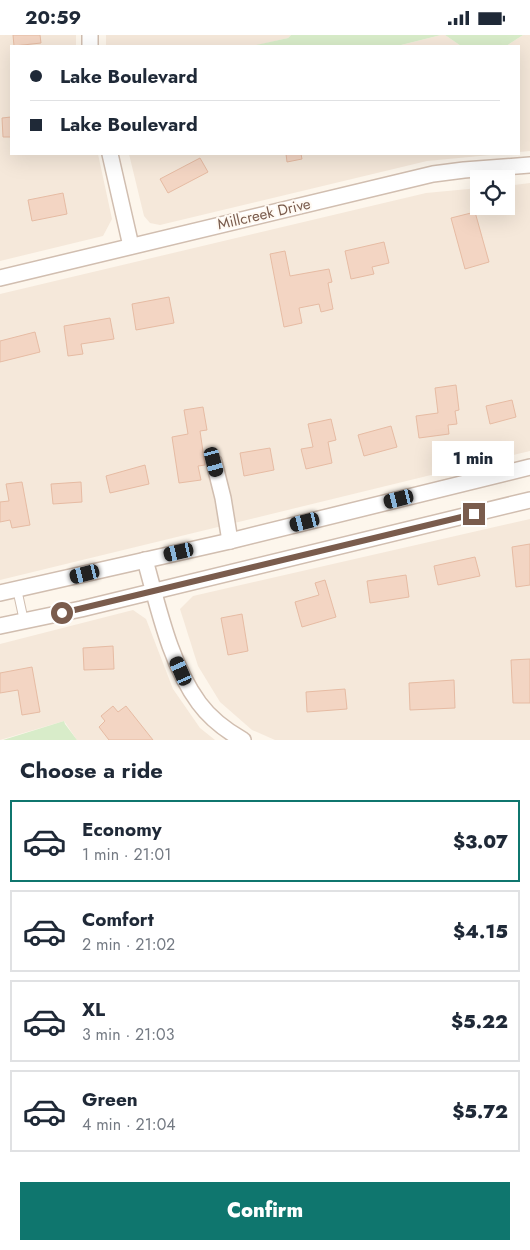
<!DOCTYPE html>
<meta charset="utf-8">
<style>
body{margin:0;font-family:Jost,sans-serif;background:#f2f2f3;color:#1f2937;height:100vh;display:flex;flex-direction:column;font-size:19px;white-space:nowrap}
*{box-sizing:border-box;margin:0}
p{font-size:16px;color:#747a83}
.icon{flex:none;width:28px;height:28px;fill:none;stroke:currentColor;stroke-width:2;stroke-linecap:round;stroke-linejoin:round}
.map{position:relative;height:705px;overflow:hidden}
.drawer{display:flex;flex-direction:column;background:#fff;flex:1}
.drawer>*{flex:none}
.top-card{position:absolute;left:10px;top:10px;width:510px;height:110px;border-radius:0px;box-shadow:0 5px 20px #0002;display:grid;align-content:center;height:110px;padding:0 20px;background:#fff}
.fabs{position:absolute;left:470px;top:135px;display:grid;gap:10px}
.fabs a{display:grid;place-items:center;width:45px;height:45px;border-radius:0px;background:#fff;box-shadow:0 5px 20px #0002;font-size:25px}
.end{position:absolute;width:22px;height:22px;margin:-11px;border:6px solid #7a5c4d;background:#fff;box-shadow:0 0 0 2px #fff}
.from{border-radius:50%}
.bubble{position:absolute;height:35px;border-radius:0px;background:#fff;box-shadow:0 5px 20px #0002;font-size:16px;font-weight:800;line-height:35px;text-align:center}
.car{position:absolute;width:15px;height:30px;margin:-15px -8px;border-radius:6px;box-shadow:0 0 4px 1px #0007;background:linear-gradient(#222 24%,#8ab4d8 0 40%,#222 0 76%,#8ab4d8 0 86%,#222 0)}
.top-card b{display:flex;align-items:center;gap:18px;height:48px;font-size:19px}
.top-card b+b{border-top:1px solid #e0e1e3}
.top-card i{width:12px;height:12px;background:#1f2937}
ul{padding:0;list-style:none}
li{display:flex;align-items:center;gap:15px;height:82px;margin:0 10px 8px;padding:0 10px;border:2px solid #e0e1e3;border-radius:0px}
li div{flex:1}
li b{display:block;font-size:19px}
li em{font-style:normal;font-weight:800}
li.active{border-color:#0f766e}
li>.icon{width:45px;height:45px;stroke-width:1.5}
h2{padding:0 20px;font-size:22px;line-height:60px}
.button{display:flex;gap:10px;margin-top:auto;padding:10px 20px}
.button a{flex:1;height:58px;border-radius:0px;background:#0f766e;color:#fff;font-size:20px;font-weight:800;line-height:58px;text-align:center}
.status{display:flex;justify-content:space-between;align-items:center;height:35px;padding:0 25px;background:#fff;direction:ltr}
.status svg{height:14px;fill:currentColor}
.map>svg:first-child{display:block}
.residential{fill:#f5e8da}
.green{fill:#d8ecc9}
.building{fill:#f3d5c3;stroke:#e6bba3}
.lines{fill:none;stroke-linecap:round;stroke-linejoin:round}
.service-casing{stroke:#d1beb0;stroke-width:10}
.minor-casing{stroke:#d1beb0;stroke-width:18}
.service{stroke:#fff;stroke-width:8}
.minor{stroke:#fff;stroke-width:15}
.route{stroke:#7a5c4d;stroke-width:6}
.labels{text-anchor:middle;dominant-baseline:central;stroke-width:4;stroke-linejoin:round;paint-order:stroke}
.street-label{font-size:15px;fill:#7a5c4d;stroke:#fffaf3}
</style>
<div class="status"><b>20:59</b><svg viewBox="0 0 49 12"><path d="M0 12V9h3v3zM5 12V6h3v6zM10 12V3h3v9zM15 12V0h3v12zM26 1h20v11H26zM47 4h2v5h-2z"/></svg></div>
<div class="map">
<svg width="530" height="705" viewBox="0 0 530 705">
<rect width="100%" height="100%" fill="#fdf6ec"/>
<!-- residential -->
<g class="residential">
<path d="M 0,0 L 76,0 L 76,11 L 11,11 L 11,119 L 98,119 L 112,184 L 103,201 L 0,226 Z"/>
<path d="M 106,0 L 291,0 L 288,3 L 254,11 L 106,11 Z"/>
<path d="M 441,0 L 445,0 L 461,11 L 397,11 Z"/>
<path d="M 523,0 L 530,0 L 530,116 L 519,117 L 519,11 L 506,11 Z"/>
<path d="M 129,119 L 501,119 L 427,126 L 160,190 L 150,188 L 144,181 Z"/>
<path d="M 530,148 L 530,416 L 0,545 L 0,259 L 426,158 L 479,153 L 479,171 L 506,171 L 506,151 Z"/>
<path d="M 530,484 L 530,705 L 275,705 L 252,695 L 220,667 L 198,631 L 180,574 L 193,561 Z"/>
<path d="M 133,575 L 146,584 L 173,654 L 200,693 L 215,705 L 77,705 L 64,686 L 0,705 L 0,609 Z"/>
</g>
<!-- green -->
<g class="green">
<path d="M 291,0 L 441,0 L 397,11 L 252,11 L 288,3 Z"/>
<path d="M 445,0 L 523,0 L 506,11 L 461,11 Z"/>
<path d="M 64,686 L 65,689 L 77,705 L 3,705 Z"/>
</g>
<!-- building -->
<g class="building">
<path d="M 13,0 L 40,0 L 41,8 L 14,11 Z"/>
<path d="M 11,82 L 11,102 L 3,102 L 2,83 Z"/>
<path d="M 286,119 L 304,119 L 301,119 L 302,124 L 287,127 Z"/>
<path d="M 200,123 L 208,137 L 168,158 L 160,144 Z"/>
<path d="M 63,158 L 67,179 L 32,186 L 28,165 Z"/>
<path d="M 475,177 L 489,227 L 465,234 L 451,183 Z"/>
<path d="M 384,207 L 389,228 L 372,232 L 374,239 L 351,244 L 345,216 Z"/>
<path d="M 285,216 L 290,241 L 329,234 L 332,247 L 328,248 L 333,274 L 321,277 L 319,269 L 299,273 L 302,288 L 284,292 L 270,219 Z"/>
<path d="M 169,262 L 174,288 L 136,295 L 132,269 Z"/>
<path d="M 110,283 L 114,304 L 81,309 L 83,319 L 68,321 L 64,291 Z"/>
<path d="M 35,297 L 40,317 L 0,327 L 0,306 Z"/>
<path d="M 456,350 L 459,375 L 455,376 L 457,389 L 448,390 L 449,399 L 419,403 L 416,381 L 438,378 L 435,353 Z"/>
<path d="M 512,365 L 516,382 L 490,389 L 486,371 Z"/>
<path d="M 203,372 L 207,395 L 200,396 L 205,430 L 198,431 L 201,445 L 179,448 L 172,402 L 188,399 L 184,375 Z"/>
<path d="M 331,384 L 336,405 L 328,407 L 332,428 L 306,434 L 301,414 L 313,412 L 308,389 Z"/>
<path d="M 391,391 L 397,412 L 364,421 L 358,400 Z"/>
<path d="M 270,413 L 274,435 L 244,441 L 240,418 Z"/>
<path d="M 145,430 L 149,449 L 110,458 L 106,441 Z"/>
<path d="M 22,447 L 30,490 L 12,493 L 10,485 L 0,487 L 0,467 L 9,466 L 6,449 Z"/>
<path d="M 81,447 L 82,467 L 53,469 L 51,449 Z"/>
<path d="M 530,509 L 530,550 L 516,552 L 512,512 Z"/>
<path d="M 475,522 L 480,541 L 438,550 L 434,531 Z"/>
<path d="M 406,540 L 409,562 L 370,568 L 367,546 Z"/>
<path d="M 325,545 L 336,582 L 302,592 L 295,567 L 319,560 L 315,548 Z"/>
<path d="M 242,579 L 248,616 L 228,620 L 221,583 Z"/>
<path d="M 113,611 L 114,634 L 84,635 L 83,613 Z"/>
<path d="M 530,624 L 530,668 L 513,668 L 511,625 Z"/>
<path d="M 32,632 L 40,677 L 22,680 L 18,655 L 0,658 L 0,638 Z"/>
<path d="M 454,645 L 455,673 L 410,675 L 409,648 Z"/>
<path d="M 345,654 L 347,674 L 307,677 L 306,657 Z"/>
<path d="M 113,671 L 118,677 L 126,671 L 153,705 L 109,705 L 99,692 L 105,686 L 101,681 Z"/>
</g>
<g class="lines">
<defs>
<path id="service" d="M 17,554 L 24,586"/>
<g id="minor">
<path d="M 90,0 L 90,11"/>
<path d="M 110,119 L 131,211"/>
<path d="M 0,243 L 433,139 L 464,135 L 530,130"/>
<path d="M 214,427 L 223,463 L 230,506"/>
<path d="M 145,525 C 158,571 170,629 199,668 C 210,683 227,696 243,705"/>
<path d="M 0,558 L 230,506 L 530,432"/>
<path d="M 0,591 L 81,574 L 530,465"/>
</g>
</defs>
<!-- service casing -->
<use href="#service" class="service-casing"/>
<!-- minor casing -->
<use href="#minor" class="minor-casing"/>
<!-- service -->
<use href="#service" class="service"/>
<!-- minor -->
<use href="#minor" class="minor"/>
</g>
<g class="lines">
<!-- route -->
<path class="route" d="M 62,578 L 474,479"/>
</g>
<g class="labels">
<!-- street labels -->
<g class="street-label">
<text transform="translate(264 179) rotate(-13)">Millcreek Drive</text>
</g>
</g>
</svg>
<div class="fabs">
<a><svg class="icon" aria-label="locate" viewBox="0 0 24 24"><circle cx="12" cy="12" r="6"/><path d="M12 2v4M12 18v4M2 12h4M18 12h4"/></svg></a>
</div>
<i class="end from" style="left:62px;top:578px"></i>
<i class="end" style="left:474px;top:479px"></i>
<div class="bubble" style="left:432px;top:406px;width:82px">1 min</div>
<i class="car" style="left:214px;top:427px;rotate:165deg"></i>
<i class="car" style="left:399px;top:464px;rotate:256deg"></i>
<i class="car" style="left:305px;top:487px;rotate:256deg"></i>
<i class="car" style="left:179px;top:517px;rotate:257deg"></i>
<i class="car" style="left:85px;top:539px;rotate:256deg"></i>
<i class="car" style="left:181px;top:636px;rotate:336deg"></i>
<div class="top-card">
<b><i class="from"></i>Lake Boulevard</b>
<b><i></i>Lake Boulevard</b>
</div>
</div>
<section class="drawer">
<h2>Choose a ride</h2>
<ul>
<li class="active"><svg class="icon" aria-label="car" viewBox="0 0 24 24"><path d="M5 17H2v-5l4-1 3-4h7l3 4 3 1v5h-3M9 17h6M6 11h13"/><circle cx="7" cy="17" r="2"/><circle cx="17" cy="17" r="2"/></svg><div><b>Economy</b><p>1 min · 21:01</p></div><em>$3.07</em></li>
<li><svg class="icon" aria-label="car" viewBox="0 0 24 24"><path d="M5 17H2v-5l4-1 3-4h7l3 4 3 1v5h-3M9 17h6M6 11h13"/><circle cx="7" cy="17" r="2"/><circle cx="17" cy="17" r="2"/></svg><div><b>Comfort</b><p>2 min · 21:02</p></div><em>$4.15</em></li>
<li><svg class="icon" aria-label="car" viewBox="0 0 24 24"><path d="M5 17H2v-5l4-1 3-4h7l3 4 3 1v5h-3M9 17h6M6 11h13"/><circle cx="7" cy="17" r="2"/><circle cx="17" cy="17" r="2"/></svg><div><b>XL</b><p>3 min · 21:03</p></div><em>$5.22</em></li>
<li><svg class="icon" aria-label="car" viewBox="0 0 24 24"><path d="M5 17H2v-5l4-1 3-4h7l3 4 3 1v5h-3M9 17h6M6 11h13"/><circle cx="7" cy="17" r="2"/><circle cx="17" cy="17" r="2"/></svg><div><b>Green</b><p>4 min · 21:04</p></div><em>$5.72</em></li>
</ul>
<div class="button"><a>Confirm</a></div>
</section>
